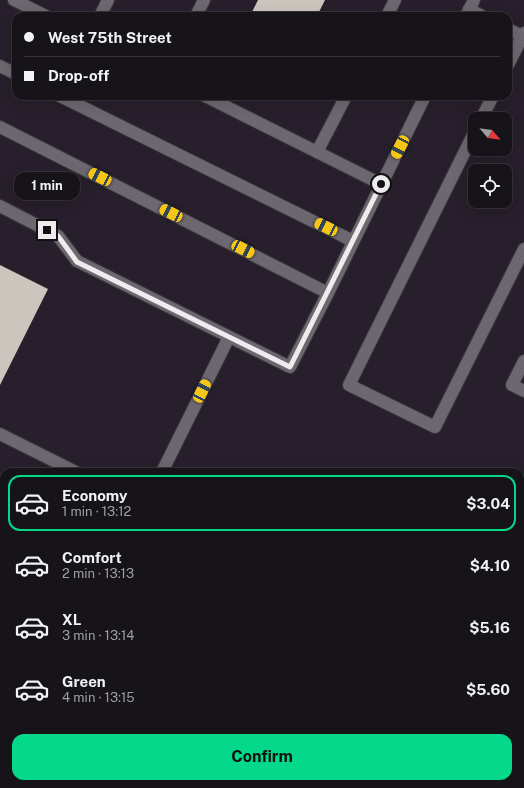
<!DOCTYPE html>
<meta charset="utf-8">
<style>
body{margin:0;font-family:"Public Sans",sans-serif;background:#201d22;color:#f1f3f6;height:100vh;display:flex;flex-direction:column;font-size:15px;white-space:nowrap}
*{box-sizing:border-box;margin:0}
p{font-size:13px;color:#9e9ea2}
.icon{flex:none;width:22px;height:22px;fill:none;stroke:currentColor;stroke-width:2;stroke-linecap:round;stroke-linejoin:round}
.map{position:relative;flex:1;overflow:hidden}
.panel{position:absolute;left:0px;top:468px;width:524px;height:320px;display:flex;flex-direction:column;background:#171419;border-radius:12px 12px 0 0;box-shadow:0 4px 16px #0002,0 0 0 1px #363338}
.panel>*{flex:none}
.top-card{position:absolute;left:12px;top:12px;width:500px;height:88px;border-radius:12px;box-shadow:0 4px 16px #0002,0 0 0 1px #363338;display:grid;align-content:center;height:88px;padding:0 12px;background:#171419}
.needle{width:26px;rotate:118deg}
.tools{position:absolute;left:468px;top:112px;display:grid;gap:8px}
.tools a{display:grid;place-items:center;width:44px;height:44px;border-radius:8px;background:#171419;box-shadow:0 4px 16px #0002,0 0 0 1px #363338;font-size:20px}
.end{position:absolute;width:18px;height:18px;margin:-9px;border:5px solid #eeebef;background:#111;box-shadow:0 0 0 2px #111}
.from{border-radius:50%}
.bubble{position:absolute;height:28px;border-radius:12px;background:#171419;box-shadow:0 4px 16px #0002,0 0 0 1px #363338;font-size:13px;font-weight:700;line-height:28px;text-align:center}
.car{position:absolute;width:12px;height:24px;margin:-12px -6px;border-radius:5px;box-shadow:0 0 3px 1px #0007;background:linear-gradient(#f5c518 24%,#345 0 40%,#f5c518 0 76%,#345 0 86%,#f5c518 0)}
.top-card b{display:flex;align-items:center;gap:14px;height:38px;font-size:15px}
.top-card b+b{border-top:1px solid #363338}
.top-card i{width:10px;height:10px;background:#f1f3f6}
ul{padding:7px 0 0;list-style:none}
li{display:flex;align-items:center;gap:12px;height:56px;margin:0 8px 6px;padding:0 4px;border:2px solid transparent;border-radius:12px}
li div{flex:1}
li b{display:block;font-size:15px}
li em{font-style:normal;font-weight:700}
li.active{border-color:#04d98b}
li>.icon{width:36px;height:36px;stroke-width:1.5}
.action{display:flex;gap:8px;margin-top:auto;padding:8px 12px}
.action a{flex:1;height:46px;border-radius:12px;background:#04d98b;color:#111;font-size:16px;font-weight:700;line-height:46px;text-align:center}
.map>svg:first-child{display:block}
.built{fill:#271f2b;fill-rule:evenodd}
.water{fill:#0e6c97}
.building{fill:#cbc5bd}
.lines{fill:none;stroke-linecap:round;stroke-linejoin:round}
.minor-casing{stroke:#3b383c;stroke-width:14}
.minor{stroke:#6d676f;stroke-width:12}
.route{stroke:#eeebef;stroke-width:5}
</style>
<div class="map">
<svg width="524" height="788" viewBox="0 0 524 788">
<rect width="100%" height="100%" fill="#1f1b21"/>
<!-- built -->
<path class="built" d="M 0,0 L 524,0 L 524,788 L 0,788 ZM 16,16 L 508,16 L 508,96 L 16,96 ZM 475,119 L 505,119 L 505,149 L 475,149 ZM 475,171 L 505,171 L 505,201 L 475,201 ZM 4,472 L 520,472 L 520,784 L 4,784 Z"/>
<!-- water -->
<path class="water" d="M 0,573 L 4,575 L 4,784 L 75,784 L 72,788 L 0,788 Z"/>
<!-- building -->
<g class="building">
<path d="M 258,0 L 325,0 L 317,16 L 250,16 Z"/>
<path d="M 0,265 L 48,289 L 0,385 Z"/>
</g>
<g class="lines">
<defs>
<g id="minor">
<path d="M 14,0 L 46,16"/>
<path d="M 469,9 L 482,16"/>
<path d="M 100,16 L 108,0"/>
<path d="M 196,16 L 204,0"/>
<path d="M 387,16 L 395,0"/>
<path d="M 466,16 L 474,0"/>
<path d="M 508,29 L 524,37"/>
<path d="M 508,65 L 524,33"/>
<path d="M 0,66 L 16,74"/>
<path d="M 60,96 L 353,241"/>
<path d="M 205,96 L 381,184"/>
<path d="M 481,119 L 493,96"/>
<path d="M 0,127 L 328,293 L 425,96"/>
<path d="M 475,131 L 349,385 L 435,427 L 524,249"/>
<path d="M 317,152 L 346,96"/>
<path d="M 0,206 L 58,236 L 77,261 L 290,367 L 328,293"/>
<path d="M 524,361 L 512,385 L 524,391"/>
<path d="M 0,434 L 76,472"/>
<path d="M 162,472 L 229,337"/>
<path d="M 520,507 L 524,509"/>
<path d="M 520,771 L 524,773"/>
<path d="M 421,784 L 429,788"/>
</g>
</defs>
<!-- minor casing -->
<use href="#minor" class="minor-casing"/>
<!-- minor -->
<use href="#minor" class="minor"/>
</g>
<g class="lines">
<!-- route -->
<path class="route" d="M 47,230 L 58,236 L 77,262 L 290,367 L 381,184"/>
</g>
</svg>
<div class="tools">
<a><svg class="needle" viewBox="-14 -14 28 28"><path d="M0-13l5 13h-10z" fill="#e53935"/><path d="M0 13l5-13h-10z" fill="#9e9ea2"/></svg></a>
<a><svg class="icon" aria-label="locate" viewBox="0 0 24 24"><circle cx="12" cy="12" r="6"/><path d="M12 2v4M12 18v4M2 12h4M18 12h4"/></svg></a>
</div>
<i class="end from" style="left:381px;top:184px"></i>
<i class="end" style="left:47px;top:230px"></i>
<div class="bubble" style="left:14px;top:172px;width:66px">1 min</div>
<i class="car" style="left:400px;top:147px;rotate:207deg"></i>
<i class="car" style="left:100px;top:177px;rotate:297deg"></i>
<i class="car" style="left:171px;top:213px;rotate:297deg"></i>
<i class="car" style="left:326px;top:227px;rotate:296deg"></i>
<i class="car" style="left:243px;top:249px;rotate:117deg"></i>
<i class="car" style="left:202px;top:391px;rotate:26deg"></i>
<div class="top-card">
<b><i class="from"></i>West 75th Street</b>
<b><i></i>Drop-off</b>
</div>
<section class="panel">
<ul>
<li class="active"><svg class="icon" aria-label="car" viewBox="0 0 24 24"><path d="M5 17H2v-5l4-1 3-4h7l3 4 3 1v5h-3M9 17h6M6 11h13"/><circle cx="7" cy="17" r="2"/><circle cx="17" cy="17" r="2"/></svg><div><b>Economy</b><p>1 min · 13:12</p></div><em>$3.04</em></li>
<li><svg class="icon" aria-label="car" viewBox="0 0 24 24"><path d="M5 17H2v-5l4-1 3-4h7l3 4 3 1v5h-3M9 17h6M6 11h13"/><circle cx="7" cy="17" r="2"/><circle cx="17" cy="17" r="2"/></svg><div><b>Comfort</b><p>2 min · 13:13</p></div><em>$4.10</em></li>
<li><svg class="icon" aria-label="car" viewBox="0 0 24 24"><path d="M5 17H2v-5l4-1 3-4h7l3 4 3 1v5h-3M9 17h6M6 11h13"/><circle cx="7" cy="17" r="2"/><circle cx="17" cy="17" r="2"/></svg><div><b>XL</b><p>3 min · 13:14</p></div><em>$5.16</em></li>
<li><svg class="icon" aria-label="car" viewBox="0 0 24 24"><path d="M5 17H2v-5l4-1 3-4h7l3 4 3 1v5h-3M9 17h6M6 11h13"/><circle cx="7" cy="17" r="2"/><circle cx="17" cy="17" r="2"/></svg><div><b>Green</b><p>4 min · 13:15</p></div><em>$5.60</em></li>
</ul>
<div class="action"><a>Confirm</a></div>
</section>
</div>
